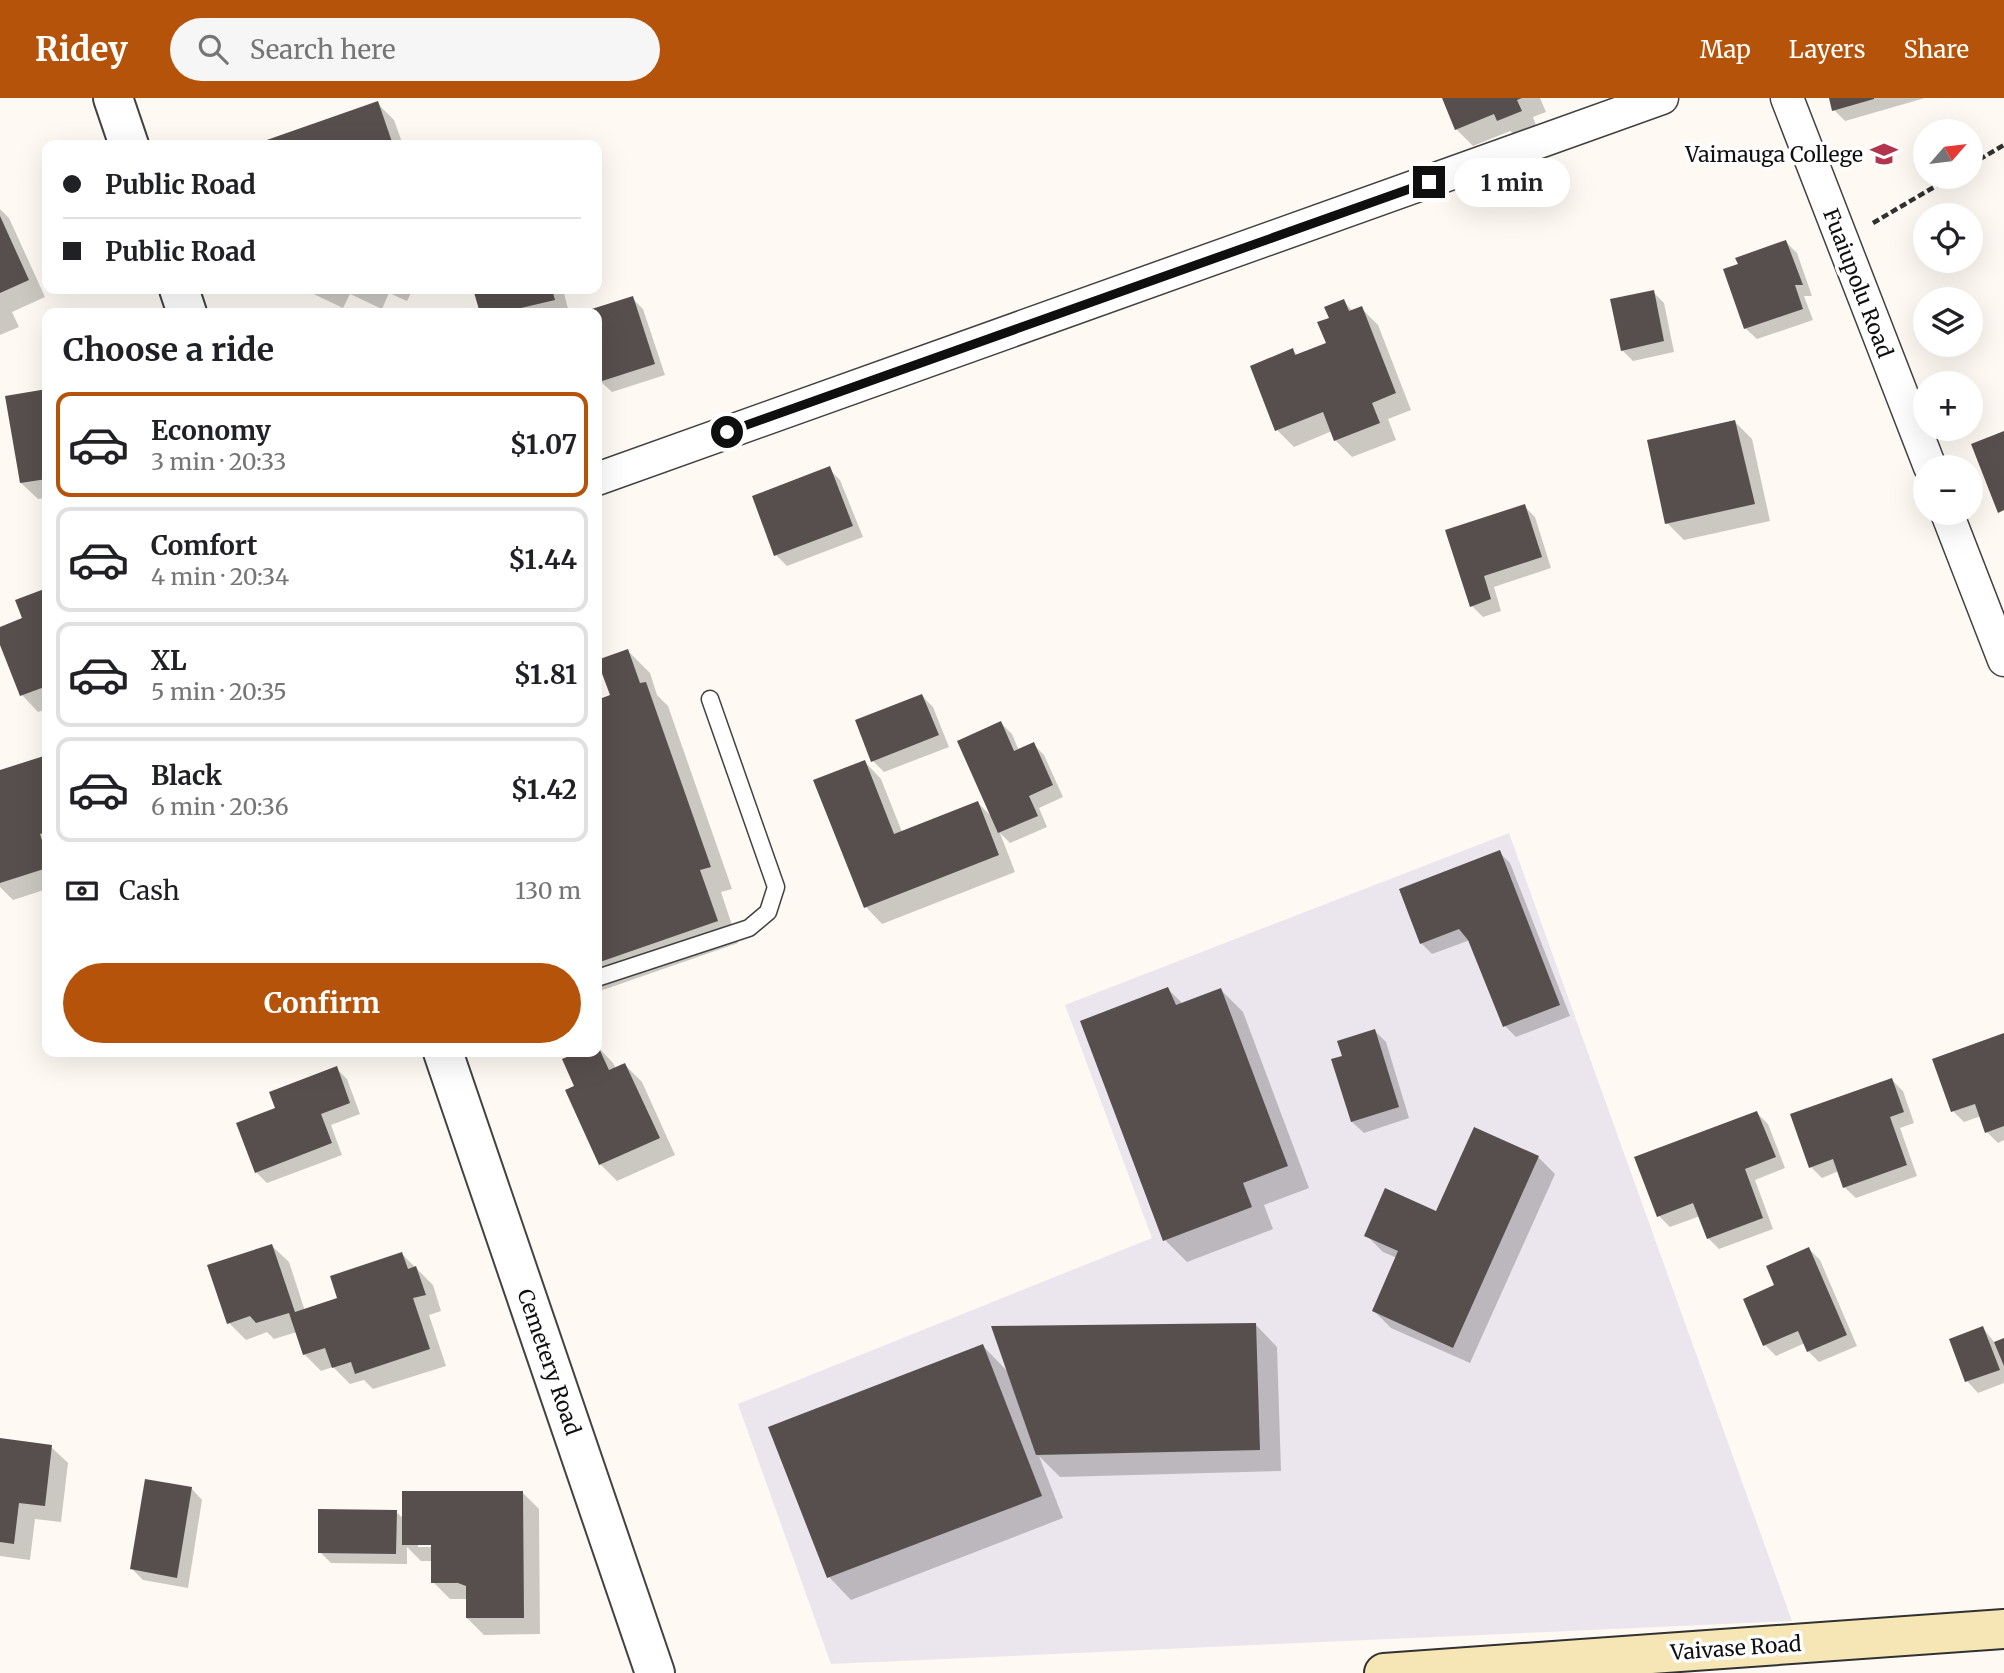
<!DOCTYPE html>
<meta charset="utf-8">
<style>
body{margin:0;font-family:Merriweather,serif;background:#f6f6f6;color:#202124;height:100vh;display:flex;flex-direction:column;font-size:26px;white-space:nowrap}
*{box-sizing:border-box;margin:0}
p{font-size:23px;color:#757577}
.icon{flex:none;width:38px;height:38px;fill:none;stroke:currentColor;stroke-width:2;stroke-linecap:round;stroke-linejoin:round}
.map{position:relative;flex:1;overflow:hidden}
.side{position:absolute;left:42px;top:210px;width:560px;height:749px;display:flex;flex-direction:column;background:#fff;border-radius:14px;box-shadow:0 7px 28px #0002}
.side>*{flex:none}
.hud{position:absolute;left:42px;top:42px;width:560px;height:154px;border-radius:14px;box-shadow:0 7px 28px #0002;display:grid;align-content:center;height:154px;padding:0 21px;background:#fff}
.needle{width:46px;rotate:62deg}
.fabs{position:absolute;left:1913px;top:21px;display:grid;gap:14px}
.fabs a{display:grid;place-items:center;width:70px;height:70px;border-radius:50%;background:#fff;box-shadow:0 7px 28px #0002;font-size:35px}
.end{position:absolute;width:32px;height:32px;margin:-16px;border:9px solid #0f0f0f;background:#fff;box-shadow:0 0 0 4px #fff}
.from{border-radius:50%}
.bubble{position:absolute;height:49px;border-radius:24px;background:#fff;box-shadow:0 7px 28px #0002;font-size:23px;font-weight:700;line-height:49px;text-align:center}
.hud b{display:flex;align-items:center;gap:24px;height:66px;font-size:26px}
.hud b+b{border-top:2px solid #e0e0e0}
.hud i{width:18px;height:18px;background:#202124}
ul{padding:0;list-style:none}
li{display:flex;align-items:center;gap:21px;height:105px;margin:0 14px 10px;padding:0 7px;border:4px solid #e0e0e0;border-radius:14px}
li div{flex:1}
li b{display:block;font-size:26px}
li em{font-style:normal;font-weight:700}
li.active{border-color:#b45309}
li>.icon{width:63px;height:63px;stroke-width:1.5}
h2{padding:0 21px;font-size:32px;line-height:84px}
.pay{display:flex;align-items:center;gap:18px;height:77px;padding:0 21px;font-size:26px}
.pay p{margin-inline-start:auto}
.action{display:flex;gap:14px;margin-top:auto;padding:14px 21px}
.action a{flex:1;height:80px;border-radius:42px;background:#b45309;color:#fff;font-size:28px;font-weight:700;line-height:80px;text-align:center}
header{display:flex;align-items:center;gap:42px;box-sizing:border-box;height:98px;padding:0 35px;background:#b45309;color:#fff}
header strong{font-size:33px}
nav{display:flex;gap:38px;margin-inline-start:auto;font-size:24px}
.search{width:490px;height:63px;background:#f6f6f6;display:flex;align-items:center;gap:18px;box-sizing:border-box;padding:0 24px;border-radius:38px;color:#757577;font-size:26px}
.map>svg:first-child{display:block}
.industrial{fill:#ebe5ed}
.shadow{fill:#0003;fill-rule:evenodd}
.building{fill:#574f4d}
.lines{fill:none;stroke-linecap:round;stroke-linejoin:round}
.service-casing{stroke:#424242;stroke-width:19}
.minor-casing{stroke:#424242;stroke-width:35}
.tertiary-casing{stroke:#424242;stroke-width:42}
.secondary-casing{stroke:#313131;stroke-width:42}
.path{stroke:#313131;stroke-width:4.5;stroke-dasharray:7 3.5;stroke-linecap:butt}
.service{stroke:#fff;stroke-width:16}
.minor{stroke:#fff;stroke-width:32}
.tertiary{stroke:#fff;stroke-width:38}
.secondary{stroke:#f7e6b5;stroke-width:38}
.route{stroke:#0f0f0f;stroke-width:9}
.labels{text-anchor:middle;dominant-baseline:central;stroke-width:7;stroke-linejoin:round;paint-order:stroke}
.poi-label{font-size:21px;fill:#0f0f0f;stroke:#fff;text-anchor:end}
.street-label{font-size:21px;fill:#0f0f0f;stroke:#fff}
</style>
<header>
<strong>Ridey</strong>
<div class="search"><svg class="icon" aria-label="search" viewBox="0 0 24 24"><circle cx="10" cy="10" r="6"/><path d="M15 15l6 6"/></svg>Search here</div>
<nav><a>Map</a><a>Layers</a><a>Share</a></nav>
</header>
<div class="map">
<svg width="2004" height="1575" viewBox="0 0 2004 1575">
<rect width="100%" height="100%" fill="#fefaf3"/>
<!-- industrial -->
<path class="industrial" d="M 1509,735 L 1792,1523 L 831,1566 L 738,1306 L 1152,1140 L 1065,907 Z"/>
<!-- shadow -->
<g class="shadow">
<path d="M 1444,0 L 1540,0 L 1546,14 L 1533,19 L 1537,30 L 1516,38 L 1510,33 L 1473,48 L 1456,31 Z"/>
<path d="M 1831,0 L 1925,0 L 1845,23 L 1834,12 Z"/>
<path d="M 377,5 L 394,22 L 403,47 L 264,47 L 263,45 Z"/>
<path d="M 0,111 L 9,120 L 45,199 L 12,214 L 19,229 L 0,237 Z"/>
<path d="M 1786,144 L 1797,155 L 1812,198 L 1804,198 L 1813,222 L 1757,241 L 1745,230 Z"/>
<path d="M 303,191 L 413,191 L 407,203 L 389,195 L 382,211 L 350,196 L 343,210 Z"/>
<path d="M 475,191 L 563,191 L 569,215 L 481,215 Z"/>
<path d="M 1653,194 L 1664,205 L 1674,254 L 1633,263 L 1622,252 Z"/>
<path d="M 632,200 L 643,211 L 665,277 L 612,294 L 600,283 L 597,272 L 597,215 L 583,215 Z"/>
<path d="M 1343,203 L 1353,213 L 1361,210 L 1378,227 L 1411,312 L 1388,321 L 1396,342 L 1352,359 L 1335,342 L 1332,333 L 1294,349 L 1277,332 L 1293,252 L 1298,258 L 1328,246 L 1331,221 Z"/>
<path d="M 47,293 L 47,400 L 38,401 L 21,385 L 7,300 Z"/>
<path d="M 1735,324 L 1752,341 L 1770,423 L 1684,442 L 1667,425 Z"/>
<path d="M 829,371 L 840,382 L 863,439 L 787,468 L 776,457 Z"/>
<path d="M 1524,408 L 1535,419 L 1551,470 L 1494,489 L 1501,513 L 1483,519 L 1472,508 L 1447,433 Z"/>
<path d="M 47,491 L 47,611 L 38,614 L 22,597 L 0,543 L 0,530 L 24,521 L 17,503 Z"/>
<path d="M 628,553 L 650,575 L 657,597 L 668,608 L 732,791 L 721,794 L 738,845 L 597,894 L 597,603 L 612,598 Z"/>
<path d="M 922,598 L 933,609 L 949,649 L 884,674 L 873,663 Z"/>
<path d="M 1001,625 L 1012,636 L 1019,653 L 1033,646 L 1044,657 L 1063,699 L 1039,710 L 1047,729 L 1010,745 L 1000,735 L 1015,774 L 882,826 L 866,809 L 865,664 L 881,681 L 902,734 L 978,705 L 992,719 Z"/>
<path d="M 47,659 L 47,791 L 13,802 L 0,789 L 0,674 Z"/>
<path d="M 1499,754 L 1510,765 L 1570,918 L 1516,939 L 1505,928 L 1470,842 L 1432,856 L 1421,845 Z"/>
<path d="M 1168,891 L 1183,906 L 1221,892 L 1243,914 L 1309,1090 L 1264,1107 L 1273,1131 L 1187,1164 L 1165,1142 Z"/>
<path d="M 1375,933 L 1386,944 L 1409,1020 L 1364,1035 L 1352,1024 Z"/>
<path d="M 2004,937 L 2004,1042 L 1998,1045 L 1987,1034 L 1981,1018 L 1964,1024 L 1953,1013 Z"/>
<path d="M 597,948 L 613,965 L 616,971 L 625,967 L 642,984 L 675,1057 L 617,1083 L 600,1066 L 577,988 L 565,962 L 583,954 L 597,954 Z"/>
<path d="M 336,970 L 347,981 L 360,1016 L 331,1027 L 342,1057 L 267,1085 L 256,1074 L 278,1011 Z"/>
<path d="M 1892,982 L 1903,993 L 1914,1025 L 1900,1030 L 1917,1078 L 1856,1100 L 1844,1089 L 1839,1073 L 1822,1080 L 1811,1069 Z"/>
<path d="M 1757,1015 L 1768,1026 L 1785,1070 L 1755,1082 L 1773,1131 L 1719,1151 L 1708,1140 L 1700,1118 L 1670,1129 L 1659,1118 Z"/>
<path d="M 1538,1059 L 1555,1076 L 1470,1265 L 1391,1230 L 1374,1213 L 1397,1160 L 1383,1154 L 1366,1137 L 1437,1115 Z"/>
<path d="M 272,1148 L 289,1164 L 305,1213 L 339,1201 L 402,1156 L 433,1187 L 441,1213 L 429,1217 L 446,1268 L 373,1291 L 364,1282 L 350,1286 L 333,1269 L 321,1273 L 304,1256 L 297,1234 L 274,1241 L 267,1234 L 246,1242 L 229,1225 Z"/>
<path d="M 1809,1151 L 1820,1162 L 1857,1248 L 1819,1264 L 1808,1253 L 1805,1245 L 1776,1258 L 1765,1247 L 1776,1188 Z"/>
<path d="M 1255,1226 L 1277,1249 L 1281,1373 L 1060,1379 L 1039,1358 L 1063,1420 L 851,1502 L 829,1479 L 770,1330 L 983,1248 L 1009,1275 Z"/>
<path d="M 1983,1230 L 1995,1245 L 2004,1242 L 2004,1285 L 1978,1295 L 1967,1283 Z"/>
<path d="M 0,1342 L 51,1349 L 68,1365 L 61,1424 L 35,1421 L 30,1462 L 0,1458 Z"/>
<path d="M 191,1390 L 202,1402 L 188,1490 L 143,1482 L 132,1471 Z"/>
<path d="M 522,1394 L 539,1411 L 540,1536 L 484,1537 L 467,1520 L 467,1501 L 450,1501 L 433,1484 L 433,1463 L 421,1463 L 407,1449 L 407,1466 L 331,1465 L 320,1454 L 396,1414 L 404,1421 ZM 418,1445 L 440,1445 L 440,1449 L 418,1449 Z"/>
</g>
<!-- building -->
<g class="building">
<path d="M 1442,0 L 1522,0 L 1517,2 L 1522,13 L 1497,23 L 1494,16 L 1455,32 Z"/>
<path d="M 1829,0 L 1874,0 L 1874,1 L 1832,13 Z"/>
<path d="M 378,3 L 393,47 L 262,47 L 261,44 Z"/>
<path d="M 0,118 L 29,182 L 0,195 Z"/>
<path d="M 1786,142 L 1803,187 L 1795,187 L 1803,211 L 1744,231 L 1723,171 L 1738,166 L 1735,160 Z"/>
<path d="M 473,191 L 552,191 L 555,202 L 500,215 L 480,215 Z"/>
<path d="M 1654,192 L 1664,243 L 1621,253 L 1610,201 Z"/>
<path d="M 633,198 L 655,266 L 599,284 L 597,278 L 597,215 L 579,215 Z"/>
<path d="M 1344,201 L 1349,213 L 1362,208 L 1396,295 L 1372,305 L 1380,325 L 1334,343 L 1323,314 L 1275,333 L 1250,268 L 1293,250 L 1295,257 L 1326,245 L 1317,224 L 1329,220 L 1324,209 Z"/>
<path d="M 47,291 L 47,381 L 20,385 L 5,298 Z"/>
<path d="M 1735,322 L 1755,406 L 1665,426 L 1647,342 Z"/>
<path d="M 2004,333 L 2004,412 L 1998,415 L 1971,346 Z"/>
<path d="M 830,368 L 853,428 L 774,458 L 752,398 Z"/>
<path d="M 1525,406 L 1542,459 L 1484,478 L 1491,501 L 1470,509 L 1445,432 Z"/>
<path d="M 47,490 L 47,588 L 20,598 L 0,547 L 0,529 L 22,520 L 15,502 Z"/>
<path d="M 628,551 L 640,585 L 646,584 L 711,769 L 700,772 L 718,823 L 597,865 L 597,602 L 610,597 L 597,562 Z"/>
<path d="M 922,596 L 939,637 L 871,664 L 855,622 Z"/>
<path d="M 1001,623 L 1014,653 L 1034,644 L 1053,687 L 1029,698 L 1038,718 L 998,735 L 957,643 Z"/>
<path d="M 47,657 L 47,734 L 40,736 L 47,758 L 47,770 L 0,785 L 0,672 Z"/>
<path d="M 865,662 L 894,736 L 978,703 L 999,757 L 864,810 L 813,682 Z"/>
<path d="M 1500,752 L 1560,907 L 1503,929 L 1468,842 L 1459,831 L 1420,846 L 1399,791 Z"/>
<path d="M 1168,889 L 1176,907 L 1221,890 L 1288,1068 L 1243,1085 L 1252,1109 L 1163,1143 L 1080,923 Z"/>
<path d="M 1375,931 L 1399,1009 L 1351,1024 L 1331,961 L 1342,958 L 1337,943 Z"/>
<path d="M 2004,935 L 2004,1028 L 1985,1035 L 1975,1006 L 1951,1014 L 1932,961 Z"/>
<path d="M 597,946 L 609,972 L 625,965 L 660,1040 L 599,1067 L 565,992 L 574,988 L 562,961 L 579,954 L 597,954 Z"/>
<path d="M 337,968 L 350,1005 L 321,1016 L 332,1045 L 255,1075 L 236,1025 L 275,1010 L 269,994 Z"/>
<path d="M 1892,980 L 1904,1014 L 1890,1019 L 1907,1067 L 1843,1090 L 1833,1061 L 1809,1070 L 1790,1016 Z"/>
<path d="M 1757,1013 L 1776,1059 L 1745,1071 L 1763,1120 L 1707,1141 L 1693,1105 L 1657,1119 L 1634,1059 Z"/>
<path d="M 1474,1029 L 1539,1058 L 1453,1250 L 1372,1213 L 1398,1153 L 1364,1138 L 1385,1090 L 1436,1113 Z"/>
<path d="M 272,1146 L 295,1214 L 337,1200 L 330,1178 L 402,1154 L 408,1171 L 416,1168 L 426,1197 L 413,1200 L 430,1251 L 355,1276 L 351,1264 L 332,1270 L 325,1250 L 303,1257 L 289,1215 L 256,1225 L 250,1218 L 227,1226 L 207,1167 Z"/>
<path d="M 1809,1149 L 1847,1237 L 1807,1254 L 1798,1233 L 1763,1248 L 1743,1201 L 1774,1187 L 1766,1168 Z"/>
<path d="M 1256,1225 L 1260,1352 L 1036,1357 L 991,1228 Z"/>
<path d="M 1983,1228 L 2000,1272 L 1965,1284 L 1949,1241 Z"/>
<path d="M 2004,1240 L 2004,1268 L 1994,1244 Z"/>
<path d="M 983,1246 L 1042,1398 L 827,1480 L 768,1329 Z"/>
<path d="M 0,1340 L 52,1347 L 45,1408 L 19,1405 L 14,1446 L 0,1444 Z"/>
<path d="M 145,1381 L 192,1389 L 177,1480 L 130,1471 Z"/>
<path d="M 402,1393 L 523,1393 L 524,1520 L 466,1520 L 466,1488 L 458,1485 L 431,1485 L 431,1447 L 402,1447 Z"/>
<path d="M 318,1411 L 397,1412 L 396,1456 L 318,1455 Z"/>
</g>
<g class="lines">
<defs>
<path id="service" d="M 597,880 L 749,830 L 768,814 L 776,789 L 710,601"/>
<g id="minor">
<path d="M 1787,0 L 1930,369"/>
<path d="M 597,381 L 1662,0"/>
<path d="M 1947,415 L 2004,562"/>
</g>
<g id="tertiary">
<path d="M 113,0 L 129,47"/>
<path d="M 179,191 L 187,215"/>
<path d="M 443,954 L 655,1575"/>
</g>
<path id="secondary" d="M 1384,1575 L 2004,1531"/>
</defs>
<!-- service casing -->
<use href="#service" class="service-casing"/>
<!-- minor casing -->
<use href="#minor" class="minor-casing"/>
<!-- tertiary casing -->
<use href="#tertiary" class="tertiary-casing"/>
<!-- secondary casing -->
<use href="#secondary" class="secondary-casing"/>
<!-- path -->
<g class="path">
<path d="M 1970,67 L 2004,47"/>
<path d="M 1873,125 L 1951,79"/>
</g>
<!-- service -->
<use href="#service" class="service"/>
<!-- minor -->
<use href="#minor" class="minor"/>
<!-- tertiary -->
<use href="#tertiary" class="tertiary"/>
<!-- secondary -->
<use href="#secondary" class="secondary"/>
</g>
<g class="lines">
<!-- route -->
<path class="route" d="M 727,334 L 1429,84"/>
</g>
<!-- icons -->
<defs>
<symbol id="school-bare" viewBox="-9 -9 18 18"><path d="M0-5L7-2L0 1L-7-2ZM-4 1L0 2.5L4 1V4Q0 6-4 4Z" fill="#b2354d" stroke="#fff" stroke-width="2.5" paint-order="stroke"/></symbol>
</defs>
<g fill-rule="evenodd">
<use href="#school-bare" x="1865" y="37" width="38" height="38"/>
</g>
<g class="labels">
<!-- poi labels -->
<g class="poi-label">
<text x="1863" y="56">Vaimauga College</text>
</g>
<!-- street labels -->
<g class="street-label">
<text transform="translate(1858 185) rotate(69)">Fuaiupolu Road</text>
<text transform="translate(549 1264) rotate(71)">Cemetery Road</text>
<text transform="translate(1736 1550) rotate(-4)">Vaivase Road</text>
</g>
</g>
</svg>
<div class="fabs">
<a><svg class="needle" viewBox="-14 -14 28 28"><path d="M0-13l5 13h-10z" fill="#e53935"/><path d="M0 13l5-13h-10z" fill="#757577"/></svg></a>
<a><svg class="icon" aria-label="locate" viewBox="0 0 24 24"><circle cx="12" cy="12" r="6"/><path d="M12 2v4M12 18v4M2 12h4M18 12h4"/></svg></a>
<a><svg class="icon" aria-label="layers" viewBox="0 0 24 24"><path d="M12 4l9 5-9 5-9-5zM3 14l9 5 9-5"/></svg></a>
<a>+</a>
<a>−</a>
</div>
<i class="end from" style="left:727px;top:334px"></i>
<i class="end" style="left:1429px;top:84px"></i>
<div class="bubble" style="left:1454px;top:60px;width:116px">1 min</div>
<div class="hud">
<b><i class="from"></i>Public Road</b>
<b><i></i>Public Road</b>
</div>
<section class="side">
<h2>Choose a ride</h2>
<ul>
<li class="active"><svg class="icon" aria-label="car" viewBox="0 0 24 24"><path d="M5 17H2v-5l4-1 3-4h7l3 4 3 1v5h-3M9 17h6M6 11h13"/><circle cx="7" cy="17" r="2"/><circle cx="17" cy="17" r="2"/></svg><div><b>Economy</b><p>3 min · 20:33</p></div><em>$1.07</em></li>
<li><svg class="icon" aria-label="car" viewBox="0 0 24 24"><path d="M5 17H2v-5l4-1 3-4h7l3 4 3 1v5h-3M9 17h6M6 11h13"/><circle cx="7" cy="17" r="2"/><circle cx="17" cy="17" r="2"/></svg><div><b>Comfort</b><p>4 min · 20:34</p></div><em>$1.44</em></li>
<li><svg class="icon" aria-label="car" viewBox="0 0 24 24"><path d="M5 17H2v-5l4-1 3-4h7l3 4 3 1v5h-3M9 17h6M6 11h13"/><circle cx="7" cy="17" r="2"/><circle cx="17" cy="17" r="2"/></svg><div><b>XL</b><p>5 min · 20:35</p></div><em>$1.81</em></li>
<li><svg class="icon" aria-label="car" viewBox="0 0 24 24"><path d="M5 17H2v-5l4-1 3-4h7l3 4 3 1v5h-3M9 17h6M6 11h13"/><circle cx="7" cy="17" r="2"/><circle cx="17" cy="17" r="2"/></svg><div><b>Black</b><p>6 min · 20:36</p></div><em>$1.42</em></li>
</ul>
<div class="pay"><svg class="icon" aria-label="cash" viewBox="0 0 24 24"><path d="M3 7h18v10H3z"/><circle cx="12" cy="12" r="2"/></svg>Cash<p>130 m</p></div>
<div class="action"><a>Confirm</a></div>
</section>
</div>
